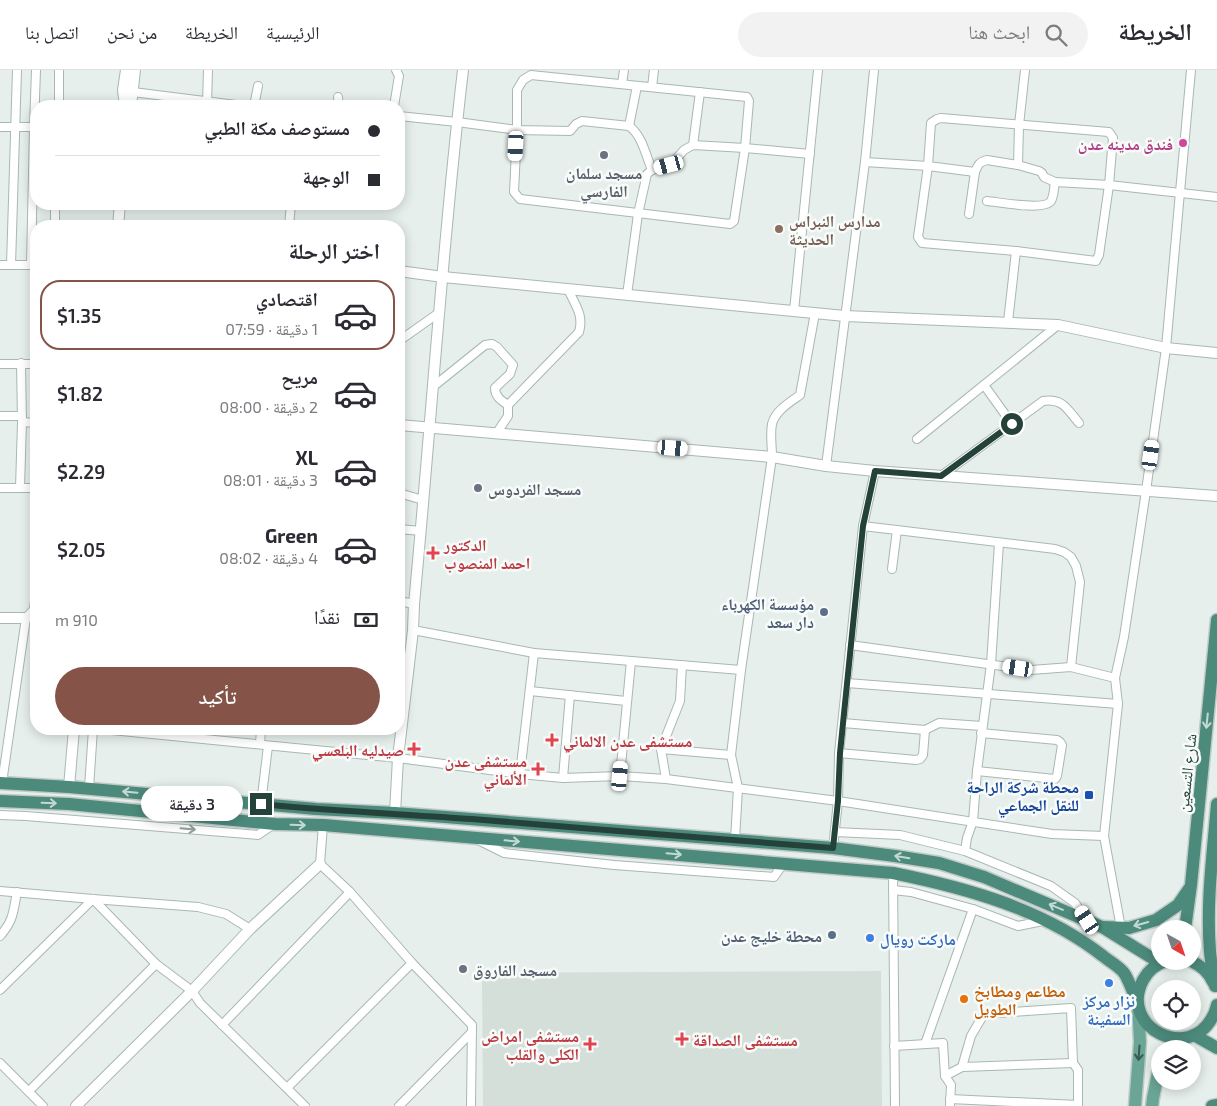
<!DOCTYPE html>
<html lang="ar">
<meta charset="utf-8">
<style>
body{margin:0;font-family:"Exo 2","Noto Naskh Arabic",sans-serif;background:#f2f2f3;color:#2b2b33;direction:rtl;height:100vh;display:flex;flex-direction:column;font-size:19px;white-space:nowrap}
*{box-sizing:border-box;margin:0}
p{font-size:16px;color:#7c7c81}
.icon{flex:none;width:28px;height:28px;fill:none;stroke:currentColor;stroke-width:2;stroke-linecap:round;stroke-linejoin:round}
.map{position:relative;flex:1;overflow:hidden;direction:ltr}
.panel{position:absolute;left:30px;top:150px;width:375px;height:515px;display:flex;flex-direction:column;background:#fff;border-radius:20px;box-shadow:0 2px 12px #0003;direction:rtl}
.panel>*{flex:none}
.guide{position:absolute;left:30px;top:30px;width:375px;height:110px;border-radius:20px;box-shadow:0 2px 12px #0003;direction:rtl;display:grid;align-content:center;height:110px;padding:0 25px;background:#fff}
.needle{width:32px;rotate:140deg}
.buttons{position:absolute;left:1151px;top:850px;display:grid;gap:10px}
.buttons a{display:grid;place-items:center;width:50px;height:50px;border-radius:50%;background:#fff;box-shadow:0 2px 12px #0003;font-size:25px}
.end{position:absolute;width:22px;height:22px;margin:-11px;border:6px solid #24423a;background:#fff;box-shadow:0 0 0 2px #fff}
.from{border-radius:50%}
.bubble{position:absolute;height:35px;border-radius:18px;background:#fff;box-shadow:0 2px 12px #0003;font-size:16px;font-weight:600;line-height:35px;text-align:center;direction:rtl}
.car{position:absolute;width:15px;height:30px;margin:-15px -8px;border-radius:6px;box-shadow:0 0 4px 1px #0007;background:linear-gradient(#fff 24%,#345 0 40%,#fff 0 76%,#345 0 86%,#fff 0)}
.guide b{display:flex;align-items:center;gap:18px;height:48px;font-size:19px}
.guide b+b{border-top:1px solid #e1e1e2}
.guide i{width:12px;height:12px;background:#2b2b33}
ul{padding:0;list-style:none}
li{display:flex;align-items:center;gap:15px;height:70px;margin:0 10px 8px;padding:0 15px;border:2px solid transparent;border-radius:20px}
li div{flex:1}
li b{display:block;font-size:19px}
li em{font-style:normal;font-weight:600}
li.current{border-color:#855347}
li>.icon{width:45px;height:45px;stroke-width:1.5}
h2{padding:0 25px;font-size:22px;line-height:60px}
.pay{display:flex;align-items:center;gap:12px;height:55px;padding:0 25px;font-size:19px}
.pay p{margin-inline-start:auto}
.button{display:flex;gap:10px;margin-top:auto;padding:10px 25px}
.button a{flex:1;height:58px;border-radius:30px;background:#855347;color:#fff;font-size:20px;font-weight:600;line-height:58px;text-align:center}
header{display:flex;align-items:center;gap:30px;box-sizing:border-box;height:70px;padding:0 25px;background:#fff;border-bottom:1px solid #e1e1e2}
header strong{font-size:24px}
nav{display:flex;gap:28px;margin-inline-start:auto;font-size:18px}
.search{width:350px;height:45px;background:#f2f2f3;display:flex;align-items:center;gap:12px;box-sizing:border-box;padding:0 18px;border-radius:28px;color:#7c7c81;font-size:19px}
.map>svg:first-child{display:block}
.built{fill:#d4dfda}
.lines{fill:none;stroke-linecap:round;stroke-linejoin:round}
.minor-casing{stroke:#a8b8b2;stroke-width:10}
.tertiary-casing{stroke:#a8b8b2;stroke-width:12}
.primary-casing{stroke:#c2cac8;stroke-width:15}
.trunk-casing{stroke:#c2cac8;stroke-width:15}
.minor{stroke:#fff;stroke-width:8}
.tertiary{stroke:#fff;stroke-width:10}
.primary{stroke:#6aa596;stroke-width:12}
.trunk{stroke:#4c8a7c;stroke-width:12}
.oneway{stroke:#c4d9d4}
.oneway2{stroke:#92a09c}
.oneway3{stroke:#365b51}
.route{stroke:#24423a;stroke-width:6}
.hotel-dot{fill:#d1479c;stroke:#f7fbf9;stroke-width:2}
.worship-dot{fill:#6b7280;stroke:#f7fbf9;stroke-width:2}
.education-dot{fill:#8d6e63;stroke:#f7fbf9;stroke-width:2}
.health-dot{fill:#e0444e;stroke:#f7fbf9;stroke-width:2}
.service-dot{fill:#5c6f8a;stroke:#f7fbf9;stroke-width:2}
.transit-dot{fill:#1a4fb4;stroke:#f7fbf9;stroke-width:2}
.shop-dot{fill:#3f7fe0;stroke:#f7fbf9;stroke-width:2}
.food-dot{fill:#e8710a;stroke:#f7fbf9;stroke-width:2}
.labels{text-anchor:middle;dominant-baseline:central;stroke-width:5;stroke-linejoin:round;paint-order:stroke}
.hotel-label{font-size:16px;font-weight:bold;fill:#b23c85;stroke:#f7fbf9;text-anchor:end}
.worship-label{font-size:16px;font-weight:bold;fill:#5b616d;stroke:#f7fbf9;text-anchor:start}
.education-label{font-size:16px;font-weight:bold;fill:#785e54;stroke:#f7fbf9;text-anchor:start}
.health-label{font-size:16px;font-weight:bold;fill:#be3a42;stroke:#f7fbf9;text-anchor:start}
.service-label{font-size:16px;font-weight:bold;fill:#4e5e75;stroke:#f7fbf9;text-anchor:end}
.street-label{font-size:16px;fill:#24423a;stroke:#f7fbf9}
.transit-label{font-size:16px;font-weight:bold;fill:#164399;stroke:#f7fbf9;text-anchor:end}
.shop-label{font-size:16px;font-weight:bold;fill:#366cbe;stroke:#f7fbf9;text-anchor:start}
.food-label{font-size:16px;font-weight:bold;fill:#c56008;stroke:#f7fbf9;text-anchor:start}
</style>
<header>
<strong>الخريطة</strong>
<div class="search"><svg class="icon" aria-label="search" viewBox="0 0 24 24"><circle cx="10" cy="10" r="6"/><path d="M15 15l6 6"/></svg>ابحث هنا</div>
<nav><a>الرئيسية</a><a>الخريطة</a><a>من نحن</a><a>اتصل بنا</a></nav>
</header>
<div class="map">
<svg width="1217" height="1036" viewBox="0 0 1217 1036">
<rect width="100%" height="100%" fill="#e6efeb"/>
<!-- built -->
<path class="built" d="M 881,901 L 882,1036 L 483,1036 L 482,903 Z"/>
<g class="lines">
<defs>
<g id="minor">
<path d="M 531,5 L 747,27 L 749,31 L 745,78 L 734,151 L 730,154 L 520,129 L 514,122 L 517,60 L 517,20 L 523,10 Z"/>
<path d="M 622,14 L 624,0"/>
<path d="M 652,17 L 654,0"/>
<path d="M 133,22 L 244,36"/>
<path d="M 338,27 L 339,36"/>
<path d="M 207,35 L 208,0"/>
<path d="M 59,36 L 59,0"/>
<path d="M 254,36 L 258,16"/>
<path d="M 394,36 L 399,6 L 396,0"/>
<path d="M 399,46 L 457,52 L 517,60 L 570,61 L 576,54 L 582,51 L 629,56 C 642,65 646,86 652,100"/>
<path d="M 941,48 L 1109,62 L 1113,68 L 1109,115 L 1099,185 L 1096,191 L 1016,181 L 922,173 L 918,167 L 928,96 L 931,53 L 937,49 Z"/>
<path d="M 629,56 L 637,16"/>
<path d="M 0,57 L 36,57"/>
<path d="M 693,75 L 700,22"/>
<path d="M 865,92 L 928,96 L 975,102 C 978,95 979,92 987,90 L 1018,95 L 1039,101 L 1042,103 L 1044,107 L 1055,112 L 1109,115 L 1217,127"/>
<path d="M 1018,95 L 1019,55 L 1025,0"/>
<path d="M 987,131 C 999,132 1044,141 1051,131 C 1054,126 1054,117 1055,112"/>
<path d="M 969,144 L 975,102"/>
<path d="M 55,156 L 55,134"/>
<path d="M 289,156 L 291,134"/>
<path d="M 0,195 L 36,195"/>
<path d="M 11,195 L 17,0"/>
<path d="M 31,195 L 34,57 L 36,0"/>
<path d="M 627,225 L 638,144 L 647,104 L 652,100 L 669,95 L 677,88 L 684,80 L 693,75 L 745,78 L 810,84"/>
<path d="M 794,241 L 818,0"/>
<path d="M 1008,252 L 1016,181"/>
<path d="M 399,271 L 440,242"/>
<path d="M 0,294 L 36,294"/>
<path d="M 984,315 L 1012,354"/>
<path d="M 434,316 L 485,275 L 492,274 L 497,277 L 513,295 L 510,304 L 495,318 C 495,327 502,331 508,335"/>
<path d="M 0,346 L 22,346"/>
<path d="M 22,352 L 36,353"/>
<path d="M 496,364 L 508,346 L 508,335 L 579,262 C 584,245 575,235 568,219"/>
<path d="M 917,369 L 1058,255"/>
<path d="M 826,396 L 865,92 L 874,0"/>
<path d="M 941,406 L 1043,331 C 1063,328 1067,339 1079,353"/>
<path d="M 0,418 L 36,418"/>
<path d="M 20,418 L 22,352 L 21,293"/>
<path d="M 399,423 L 423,430"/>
<path d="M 863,456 L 1055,479 L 1064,482 L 1071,487 L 1076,496 L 1080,512 L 1071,597"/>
<path d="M 399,459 L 421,461"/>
<path d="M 892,499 L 897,460"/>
<path d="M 399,531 L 414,534"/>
<path d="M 413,560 L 534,583 L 741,600"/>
<path d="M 850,575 L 1031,600 L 1071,597 L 1115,608"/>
<path d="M 399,595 L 408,604"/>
<path d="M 847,613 L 1118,634"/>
<path d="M 530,621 L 626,631"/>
<path d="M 843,653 L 925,660 L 939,653 L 982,656"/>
<path d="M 101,659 L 398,688 L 520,704 L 563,708 L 620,706 L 666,709 L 838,731 L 1052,764 L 1104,766"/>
<path d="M 260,674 L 261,659"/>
<path d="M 661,679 L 731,685"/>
<path d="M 839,683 L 916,690 L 920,689 L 923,685 L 925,660"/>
<path d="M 977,701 L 1055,709 L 1057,706 L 1062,675 L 1060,672 L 1057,670 L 981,663"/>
<path d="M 520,704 L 534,583"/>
<path d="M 620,706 L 631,591"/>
<path d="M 563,708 L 570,625"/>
<path d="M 666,709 L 661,679 L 680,631 L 682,595"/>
<path d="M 2,713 L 26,548 L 34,539 L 36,522"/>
<path d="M 89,718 L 93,659"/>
<path d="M 261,734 L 268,676"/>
<path d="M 0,745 L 26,746 L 258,765 L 274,754"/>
<path d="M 323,755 L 320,794 L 350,822 L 412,893 L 472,955 L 471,1036"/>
<path d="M 835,762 L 900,765 L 965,781 L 1051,816 L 1075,833 L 1086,849"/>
<path d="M 735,770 L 738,718 L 731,685 L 741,600 L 772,387 C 772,376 770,364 772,354 C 775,341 790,332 800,325 L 815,243"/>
<path d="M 480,771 L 504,783 L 614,795 L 774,807 L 783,794"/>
<path d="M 833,778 L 838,731 L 839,683 L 863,456 L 875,401"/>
<path d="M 965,781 L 967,768 L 973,751 L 977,701 L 991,594 L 999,473"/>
<path d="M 893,803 L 895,1036"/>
<path d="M 893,820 L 911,822 L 973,839 L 1018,856 L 1043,851"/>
<path d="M 0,821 L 93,829 L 198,837 L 226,844 L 250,859"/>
<path d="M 1121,858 L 1104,766 L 1118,634 L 1115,608 L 1124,567 L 1146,421 L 1166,278 L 1191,0"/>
<path d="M 0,866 C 14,850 13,842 17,822"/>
<path d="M 0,920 L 93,829 L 156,894 L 192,921 L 200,933 L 305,1036"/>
<path d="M 222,955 L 350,822"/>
<path d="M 925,974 L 973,839"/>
<path d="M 894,976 L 943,973 L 945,1006 L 951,1015 L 950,1036"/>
<path d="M 0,993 L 43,1036"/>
<path d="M 962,997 L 971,966 L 984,944 L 1071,938 L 1073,993 L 1078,1000 L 1078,1036"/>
<path d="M 945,1006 L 962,997 L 1073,993"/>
<path d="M 287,1018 L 412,893"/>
<path d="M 29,1021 L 156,894"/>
<path d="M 950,1029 L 1078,1035"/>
<path d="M 399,1036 L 472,962"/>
</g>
<g id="tertiary">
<path d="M 125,36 L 123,20 L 126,0"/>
<path d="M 131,36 L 135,0"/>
<path d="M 118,156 L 120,134"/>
<path d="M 399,201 L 443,207 L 845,246 L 1058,255 L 1166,278 L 1217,283"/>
<path d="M 399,355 L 772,387 L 826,396 L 875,401 L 1217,426"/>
<path d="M 0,548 L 26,548"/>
<path d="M 69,717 L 74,659"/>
<path d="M 395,743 L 398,688 L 413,560 L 414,534 C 431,356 442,177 463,0"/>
<path d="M 76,1036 L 192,921 L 250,859 L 320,794"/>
</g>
<g id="primary">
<path d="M 1172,979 L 1181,969"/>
<path d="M 1135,1036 L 1140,972 L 1138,934"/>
<path d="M 1152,1036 L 1153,1028 L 1160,993"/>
</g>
<g id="trunk">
<path d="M 0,713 L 69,717 L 316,739 L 395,743 L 735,770 L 833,778 L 895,786 L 939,793 L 984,807 L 1102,857 L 1160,893"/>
<path d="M 0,731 L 69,734 L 275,754 L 323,755 L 893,803 C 967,818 1043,839 1103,886 C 1109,891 1120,897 1124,903 C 1128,908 1135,927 1138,934"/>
<path d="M 1103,857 L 1129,858 L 1156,850 L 1178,835 L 1189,819"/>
<path d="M 1185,859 L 1191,815 L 1217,550"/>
<path d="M 1166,891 C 1156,894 1148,901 1143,910 C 1118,958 1190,993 1213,946 C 1215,943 1216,939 1217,935"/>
<path d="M 1191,891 C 1201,896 1208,901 1213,912"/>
<path d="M 1215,916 C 1213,904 1211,893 1210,881 C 1206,832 1213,783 1217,734"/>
<path d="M 1194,965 L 1217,978"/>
<path d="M 1212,1036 L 1217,1035"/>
</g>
</defs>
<!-- minor casing -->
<use href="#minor" class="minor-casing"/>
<!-- tertiary casing -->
<use href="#tertiary" class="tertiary-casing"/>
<!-- primary casing -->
<use href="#primary" class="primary-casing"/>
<!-- trunk casing -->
<use href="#trunk" class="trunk-casing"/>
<!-- minor -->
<use href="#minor" class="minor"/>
<!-- tertiary -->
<use href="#tertiary" class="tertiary"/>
<!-- primary -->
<use href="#primary" class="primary"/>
<!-- trunk -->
<use href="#trunk" class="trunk"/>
</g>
<!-- one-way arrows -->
<defs><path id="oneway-shaft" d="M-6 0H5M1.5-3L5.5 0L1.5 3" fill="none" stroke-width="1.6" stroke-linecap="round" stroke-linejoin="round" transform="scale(1.25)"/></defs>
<g class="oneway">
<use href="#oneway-shaft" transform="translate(1207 651) rotate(96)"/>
<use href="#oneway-shaft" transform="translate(130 722) rotate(-175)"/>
<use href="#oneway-shaft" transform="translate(49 733) rotate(2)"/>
<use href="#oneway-shaft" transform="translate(298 755) rotate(2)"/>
<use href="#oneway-shaft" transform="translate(512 771) rotate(5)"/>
<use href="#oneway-shaft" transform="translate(674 784) rotate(5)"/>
<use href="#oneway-shaft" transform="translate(902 787) rotate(-171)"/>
<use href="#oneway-shaft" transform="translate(1056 837) rotate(-157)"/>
<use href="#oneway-shaft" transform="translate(1141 854) rotate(164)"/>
</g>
<use class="oneway2" href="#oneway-shaft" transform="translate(188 759) rotate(5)"/>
<use class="oneway3" href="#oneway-shaft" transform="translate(1139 983) rotate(94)"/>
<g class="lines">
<!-- route -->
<path class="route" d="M 261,734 C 331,741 402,744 472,749 C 592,759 713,769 833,778 L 838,731 L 840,683 L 863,456 L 875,401 L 941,406 L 1012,354"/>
</g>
<!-- markers -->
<circle class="hotel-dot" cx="1183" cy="73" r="5"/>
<g class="worship-dot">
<circle cx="604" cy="85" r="5"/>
<circle cx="478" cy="418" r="5"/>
<circle cx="463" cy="899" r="5"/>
</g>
<circle class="education-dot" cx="779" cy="159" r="5"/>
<g class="health-dot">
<path d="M430.5 475.5h5v5h5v5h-5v5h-5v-5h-5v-5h5z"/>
<path d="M549.5 662.5h5v5h5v5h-5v5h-5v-5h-5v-5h5z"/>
<path d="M411.5 671.5h5v5h5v5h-5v5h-5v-5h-5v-5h5z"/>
<path d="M535.5 691.5h5v5h5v5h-5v5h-5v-5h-5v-5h5z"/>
<path d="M679.5 961.5h5v5h5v5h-5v5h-5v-5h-5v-5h5z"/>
<path d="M587.5 966.5h5v5h5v5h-5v5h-5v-5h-5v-5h5z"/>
</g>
<g class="service-dot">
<circle cx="824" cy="542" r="5"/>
<circle cx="832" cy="865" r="5"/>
</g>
<rect class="transit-dot" x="1084" y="720" width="10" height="10" rx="2.5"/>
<g class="shop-dot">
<circle cx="870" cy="868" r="5"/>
<circle cx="1109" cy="913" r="5"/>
</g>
<circle class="food-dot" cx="964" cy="929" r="5"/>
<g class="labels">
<!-- hotel labels -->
<g class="hotel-label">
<text x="1173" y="73">فندق مدينه عدن</text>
</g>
<!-- worship labels -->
<g class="worship-label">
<text x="604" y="102" text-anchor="middle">مسجد سلمان<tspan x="604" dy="18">الفارسي</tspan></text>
<text x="488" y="418">مسجد الفردوس</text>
<text x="473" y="899">مسجد الفاروق</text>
</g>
<!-- education labels -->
<g class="education-label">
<text x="789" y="150">مدارس النبراس<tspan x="789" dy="18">الحديثة</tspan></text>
</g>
<!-- health labels -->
<g class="health-label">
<text x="444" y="474">الدكتور<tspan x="444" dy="18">احمد المنصوب</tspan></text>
<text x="563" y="670">مستشفى عدن الالماني</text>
<text x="404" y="679" text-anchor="end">صيدليه البلعسي</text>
<text x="527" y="690" text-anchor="end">مستشفى عدن<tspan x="527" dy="18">الألماني</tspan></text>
<text x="579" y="965" text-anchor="end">مستشفى امراض<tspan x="579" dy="18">الكلى والقلب</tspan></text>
<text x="693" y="969">مستشفى الصداقة</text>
</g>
<!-- service labels -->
<g class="service-label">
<text x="814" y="533">مؤسسة الكهرباء<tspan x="814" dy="18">دار سعد</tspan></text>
<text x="822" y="865">محطة خليج عدن</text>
</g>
<!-- street labels -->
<g class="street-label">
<text transform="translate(1186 703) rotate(-84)">شارع التسعين</text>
</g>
<!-- transit labels -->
<g class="transit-label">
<text x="1079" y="716">محطة شركة الراحة<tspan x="1079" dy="18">للنقل الجماعي</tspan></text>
</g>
<!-- shop labels -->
<g class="shop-label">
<text x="880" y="868">ماركت رويال</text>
<text x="1109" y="930" text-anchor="middle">نزار مركز<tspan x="1109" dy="18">السفينة</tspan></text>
</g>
<!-- food labels -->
<g class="food-label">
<text x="974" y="920">مطاعم ومطابخ<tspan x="974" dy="18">الطويل</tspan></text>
</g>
</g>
</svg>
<div class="buttons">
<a><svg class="needle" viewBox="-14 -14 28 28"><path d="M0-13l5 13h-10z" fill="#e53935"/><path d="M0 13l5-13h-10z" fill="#7c7c81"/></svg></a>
<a><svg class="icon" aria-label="locate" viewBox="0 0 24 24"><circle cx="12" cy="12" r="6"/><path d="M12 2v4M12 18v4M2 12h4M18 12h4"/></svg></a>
<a><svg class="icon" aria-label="layers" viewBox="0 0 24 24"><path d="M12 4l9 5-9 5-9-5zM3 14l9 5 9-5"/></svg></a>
</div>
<i class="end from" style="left:1012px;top:354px"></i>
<i class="end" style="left:261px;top:734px"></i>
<div class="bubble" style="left:141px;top:716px;width:102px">3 دقيقة</div>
<i class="car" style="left:516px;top:76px;rotate:183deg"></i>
<i class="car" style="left:669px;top:95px;rotate:255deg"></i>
<i class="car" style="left:673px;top:378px;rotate:95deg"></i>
<i class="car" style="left:1151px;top:385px;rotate:8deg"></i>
<i class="car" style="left:1018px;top:598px;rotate:279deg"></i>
<i class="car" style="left:620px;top:706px;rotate:5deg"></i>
<i class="car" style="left:1087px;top:850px;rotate:327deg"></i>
<div class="guide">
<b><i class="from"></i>مستوصف مكة الطبي</b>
<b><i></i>الوجهة</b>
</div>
<section class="panel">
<h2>اختر الرحلة</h2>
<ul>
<li class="current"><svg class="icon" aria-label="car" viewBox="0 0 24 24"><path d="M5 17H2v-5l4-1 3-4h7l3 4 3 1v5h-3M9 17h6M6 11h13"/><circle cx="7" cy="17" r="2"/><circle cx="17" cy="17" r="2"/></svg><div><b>اقتصادي</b><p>1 دقيقة · 07:59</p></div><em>$1.35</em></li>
<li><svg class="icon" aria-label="car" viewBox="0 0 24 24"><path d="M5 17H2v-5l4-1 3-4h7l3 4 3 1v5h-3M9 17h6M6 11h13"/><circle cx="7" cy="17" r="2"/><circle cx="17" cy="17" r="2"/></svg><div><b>مريح</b><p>2 دقيقة · 08:00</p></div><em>$1.82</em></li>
<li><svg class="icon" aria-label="car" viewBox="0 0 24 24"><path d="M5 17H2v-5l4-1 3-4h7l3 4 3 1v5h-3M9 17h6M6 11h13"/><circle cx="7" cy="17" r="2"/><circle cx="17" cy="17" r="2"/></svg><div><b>XL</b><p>3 دقيقة · 08:01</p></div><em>$2.29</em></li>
<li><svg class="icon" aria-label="car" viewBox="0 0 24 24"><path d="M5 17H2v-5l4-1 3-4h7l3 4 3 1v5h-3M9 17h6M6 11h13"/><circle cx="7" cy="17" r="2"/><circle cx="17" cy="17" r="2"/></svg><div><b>Green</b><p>4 دقيقة · 08:02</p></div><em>$2.05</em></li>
</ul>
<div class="pay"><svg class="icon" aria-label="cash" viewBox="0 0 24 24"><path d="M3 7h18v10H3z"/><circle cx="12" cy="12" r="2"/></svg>نقدًا<p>910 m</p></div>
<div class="button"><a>تأكيد</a></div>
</section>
</div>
